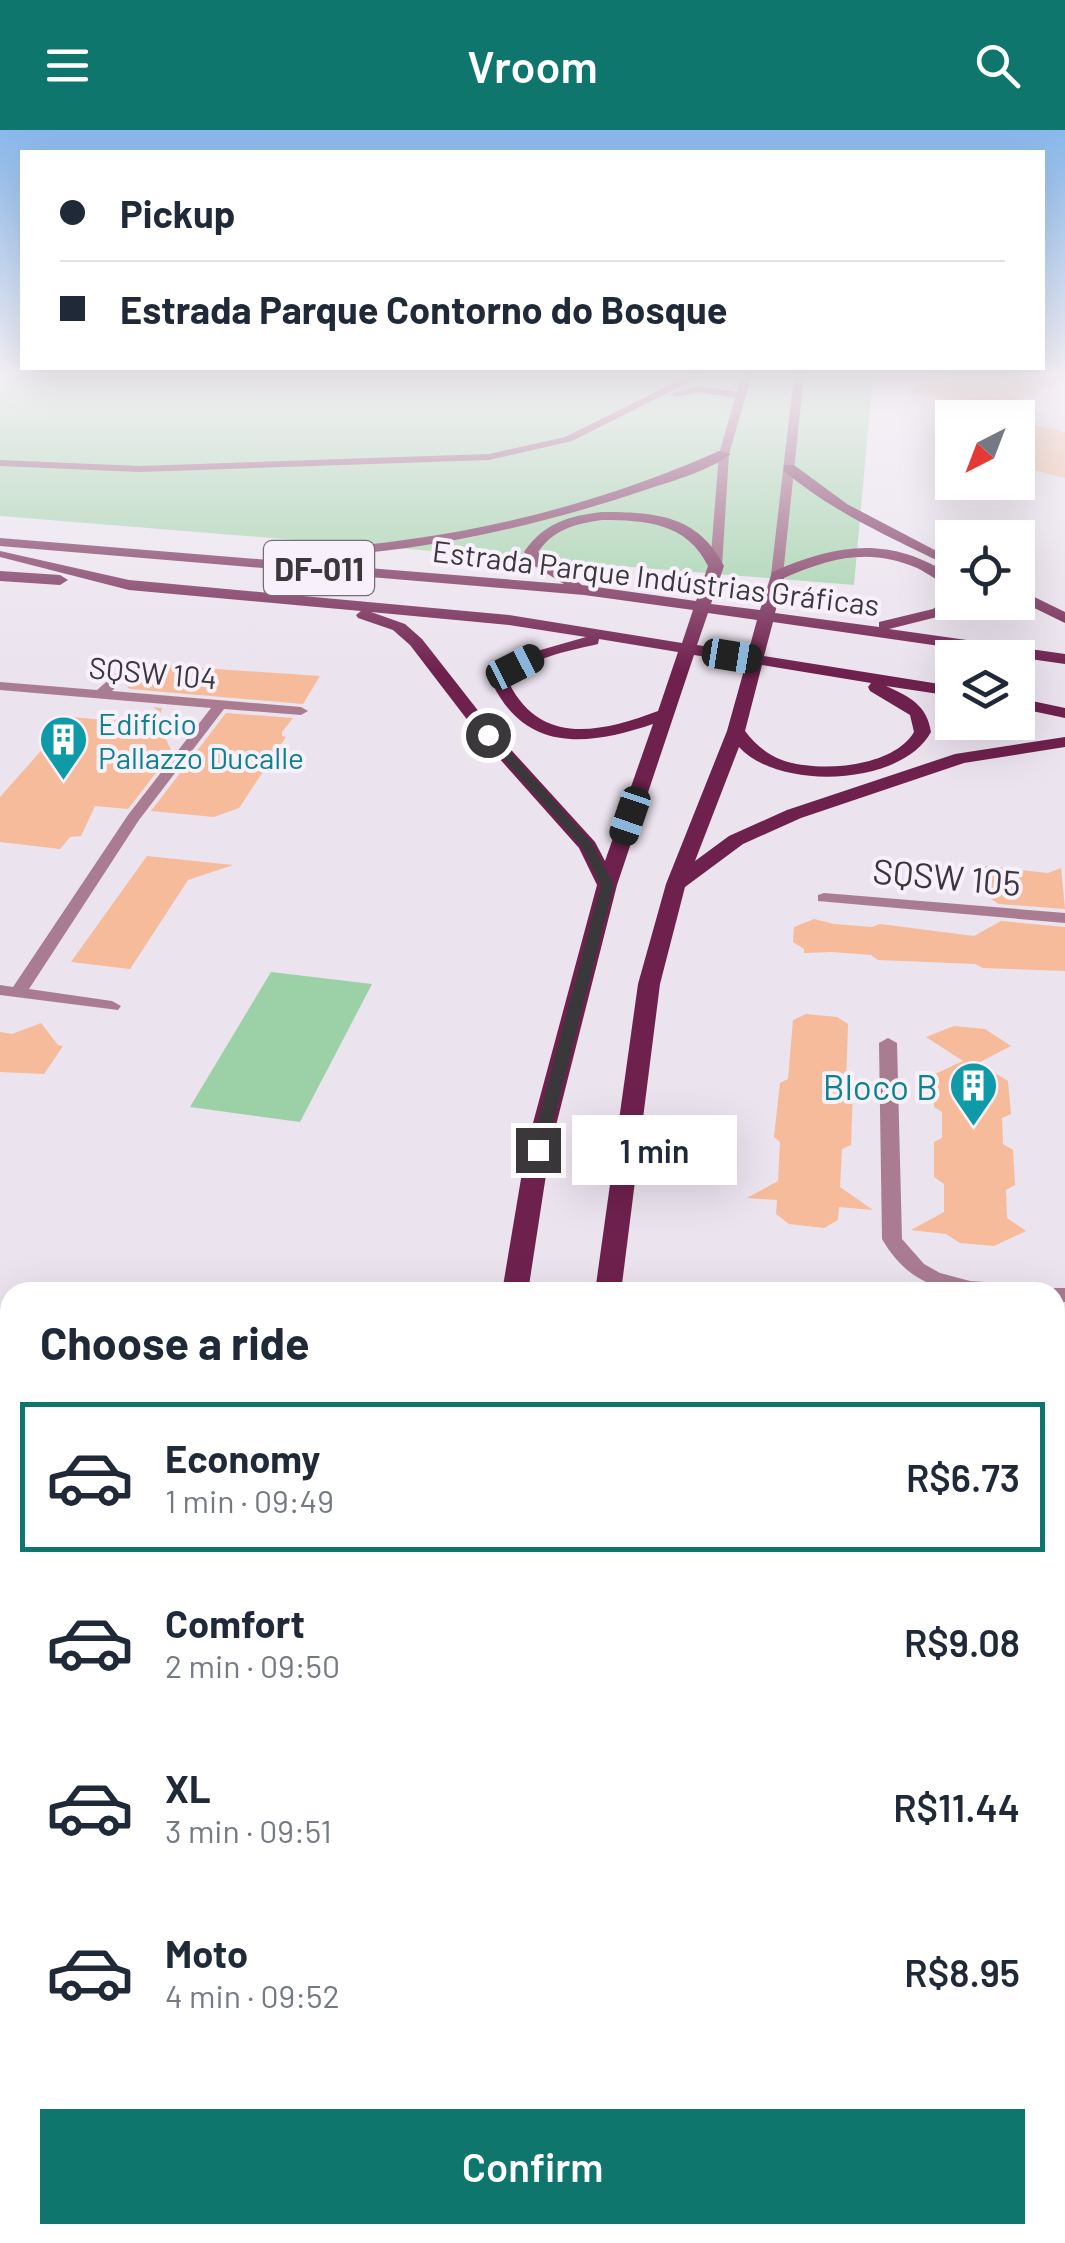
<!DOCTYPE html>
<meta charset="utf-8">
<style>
body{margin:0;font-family:Barlow,sans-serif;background:#f6f6f7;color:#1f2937;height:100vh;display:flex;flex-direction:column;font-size:38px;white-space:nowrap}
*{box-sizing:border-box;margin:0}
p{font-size:32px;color:#747a83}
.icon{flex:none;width:55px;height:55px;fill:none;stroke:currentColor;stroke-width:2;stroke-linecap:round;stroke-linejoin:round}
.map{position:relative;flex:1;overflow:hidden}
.details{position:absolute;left:0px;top:1152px;width:1065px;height:962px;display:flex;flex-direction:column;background:#fff;border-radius:30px 30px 0 0;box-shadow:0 10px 40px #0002}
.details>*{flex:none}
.hud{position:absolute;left:20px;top:20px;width:1025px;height:220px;border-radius:0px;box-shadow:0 10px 40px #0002;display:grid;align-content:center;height:220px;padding:0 40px;background:#fff}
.needle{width:65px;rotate:222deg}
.fabs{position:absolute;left:935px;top:270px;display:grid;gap:20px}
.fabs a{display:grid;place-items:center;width:100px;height:100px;border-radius:0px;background:#fff;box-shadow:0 10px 40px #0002;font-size:50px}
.end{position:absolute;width:45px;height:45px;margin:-22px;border:12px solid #3b383c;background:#fff;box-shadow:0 0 0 5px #fff}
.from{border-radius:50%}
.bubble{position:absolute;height:70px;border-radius:0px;background:#fff;box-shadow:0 10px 40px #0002;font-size:32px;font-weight:600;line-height:70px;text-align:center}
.car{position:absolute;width:30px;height:60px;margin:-30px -15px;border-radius:12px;box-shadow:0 0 8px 2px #0007;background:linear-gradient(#222 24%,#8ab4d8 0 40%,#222 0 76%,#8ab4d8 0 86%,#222 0)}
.hud b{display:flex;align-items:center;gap:35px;height:95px;font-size:38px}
.hud b+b{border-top:2px solid #e0e1e3}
.hud i{width:25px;height:25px;background:#1f2937}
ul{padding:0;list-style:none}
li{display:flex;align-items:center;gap:30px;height:150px;margin:0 20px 15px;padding:0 20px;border:5px solid transparent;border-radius:0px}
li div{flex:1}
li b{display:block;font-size:38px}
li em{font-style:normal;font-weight:600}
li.current{border-color:#0f766e}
li>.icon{width:90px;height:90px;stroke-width:1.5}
h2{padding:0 40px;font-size:45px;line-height:120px}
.cta{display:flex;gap:20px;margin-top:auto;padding:20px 40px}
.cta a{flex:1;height:115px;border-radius:0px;background:#0f766e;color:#fff;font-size:40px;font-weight:600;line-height:115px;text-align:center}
header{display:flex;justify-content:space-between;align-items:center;height:130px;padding:0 40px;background:#0f766e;color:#fff;font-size:45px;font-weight:600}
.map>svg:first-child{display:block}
.green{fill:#9cd0a6}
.building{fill:#f6bb9a}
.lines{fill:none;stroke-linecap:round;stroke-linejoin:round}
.street{fill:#aa7c92;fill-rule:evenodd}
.secondary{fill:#89496a;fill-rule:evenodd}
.primary{fill:#6f214e;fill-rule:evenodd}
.route{fill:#3b383c}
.labels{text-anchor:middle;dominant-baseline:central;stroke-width:8;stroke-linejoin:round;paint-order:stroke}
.far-street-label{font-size:30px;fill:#3b383c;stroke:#f8f0fb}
.far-culture-label{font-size:30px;fill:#0d838f;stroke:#f8f0fb;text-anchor:start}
.shield{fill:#f8f0fb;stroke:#746f75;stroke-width:2.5}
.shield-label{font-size:32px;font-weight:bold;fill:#3b383c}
.street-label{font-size:35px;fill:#3b383c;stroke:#f8f0fb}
.culture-label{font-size:35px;fill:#0d838f;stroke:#f8f0fb;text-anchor:end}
</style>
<header><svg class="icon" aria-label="menu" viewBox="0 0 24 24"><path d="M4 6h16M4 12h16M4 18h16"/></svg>Vroom<svg class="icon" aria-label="search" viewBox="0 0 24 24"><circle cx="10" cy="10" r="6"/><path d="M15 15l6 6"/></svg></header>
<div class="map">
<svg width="1065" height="2113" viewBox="0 0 1065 2113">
<rect width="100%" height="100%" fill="#ebe3ee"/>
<!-- green -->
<g class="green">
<path d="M 0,245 L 873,245 L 854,455 L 0,386 Z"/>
<path d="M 271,842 L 372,854 L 300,992 L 190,977 Z"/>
</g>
<!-- building -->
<g class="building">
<path d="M 941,245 L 1065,245 L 1065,249 L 995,282 L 904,261 Z"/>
<path d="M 1018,291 L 1065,302 L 1065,348 L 1018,336 Z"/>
<path d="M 147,532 L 188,537 L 320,546 L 303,574 L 130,559 L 124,554 L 138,540 L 137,534 Z"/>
<path d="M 153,577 L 162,578 L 158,593 L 172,622 L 128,679 L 95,676 L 81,706 L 70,707 L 60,719 L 0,712 L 0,667 L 71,587 L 104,590 L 157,580 Z"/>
<path d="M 226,583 L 293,588 L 282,602 L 282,606 L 286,607 L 239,678 L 214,687 L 151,681 Z"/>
<path d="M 147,726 L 233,735 L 188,750 L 130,839 L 71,832 Z"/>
<path d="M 986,736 L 1048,743 L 1061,738 L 1065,779 L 999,774 L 975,759 L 975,740 Z"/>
<path d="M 814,789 L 834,794 L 872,797 L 880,794 L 974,806 L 1001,791 L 1065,797 L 1065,841 L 983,838 L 975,834 L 878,830 L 871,825 L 832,822 L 804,823 L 804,819 L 793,812 L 794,797 Z"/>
<path d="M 806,884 L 837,887 L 848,894 L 846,955 L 853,960 L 851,1015 L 842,1019 L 840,1057 L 873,1080 L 839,1077 L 838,1090 L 824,1098 L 789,1094 L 776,1084 L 777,1070 L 747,1068 L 778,1051 L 780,1012 L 774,1007 L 780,953 L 788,949 L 793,890 Z"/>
<path d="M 41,893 L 58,915 L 63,916 L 44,944 L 0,942 L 0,902 L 12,904 Z"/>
<path d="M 954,896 L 985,899 L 1011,916 L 978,933 L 1008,951 L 1011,984 L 1002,988 L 1003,1014 L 1013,1020 L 1015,1055 L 1006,1060 L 1007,1088 L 1026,1101 L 994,1116 L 960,1113 L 946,1104 L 911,1100 L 944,1082 L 944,1054 L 934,1047 L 934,1012 L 942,1008 L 942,982 L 934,977 L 935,944 L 963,931 L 926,907 Z"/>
</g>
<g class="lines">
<!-- street -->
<g class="street">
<path d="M 128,533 L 135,537 L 112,561 L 301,577 L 308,581 L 301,585 L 224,579 L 139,690 L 29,859 L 112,871 L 121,876 L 118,880 L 0,865 L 0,855 L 13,857 L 128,685 L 211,578 L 0,560 L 0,552 L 97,560 Z"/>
<path d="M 824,763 L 1065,783 L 1065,793 L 818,771 L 818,765 Z"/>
<path d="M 888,908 L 897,913 L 902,1109 L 924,1134 L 940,1143 L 970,1151 L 1030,1155 L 1038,1157 L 1040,1162 C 974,1162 920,1174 882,1109 L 879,913 Z"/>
<path d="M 1055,1158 L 1065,1158 L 1065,1172 L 1055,1172 L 1055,1162 L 1046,1162 Z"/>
<path d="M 1055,1717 L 1065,1718 L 1065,1744 L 1055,1743 Z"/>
<path d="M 1055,1815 L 1065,1817 L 1065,1845 L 1055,1843 Z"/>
<path d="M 1055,2060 L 1065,2062 L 1065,2096 L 1055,2094 Z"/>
<rect x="858" y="2105" width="34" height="8"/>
</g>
<!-- secondary -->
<g class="secondary">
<path d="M 690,245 L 703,245 L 572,311 L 489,330 L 140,342 L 0,336 L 0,330 L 140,336 L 489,324 L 565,307 Z"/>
<path d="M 742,245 L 752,245 L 729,324 L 722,436 L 716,440 L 710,436 L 719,324 L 735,268 L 699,262 L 675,267 L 670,264 L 699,256 L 737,262 Z"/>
<path d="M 794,245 L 804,245 L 783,445 L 777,449 L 771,445 Z"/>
<path d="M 0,1215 L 10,1216 L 10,1232 L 0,1231 Z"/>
<path d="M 0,1267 L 10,1268 L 10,1284 L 0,1283 Z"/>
<path d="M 1055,1344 L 1065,1345 L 1065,1363 L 1055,1362 Z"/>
<path d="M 1055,1419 L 1065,1420 L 1065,1440 L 1055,1439 Z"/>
</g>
<!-- primary -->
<g class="primary">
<path d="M 719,321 L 731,324 C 710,340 679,349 654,357 C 543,395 426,422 309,427 L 302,423 L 309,419 C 448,412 592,378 719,321 Z"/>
<path d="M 784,335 L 794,335 L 847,374 L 946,426 L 934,429 C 881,403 829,379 784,341 Z"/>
<path d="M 602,382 C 655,382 698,385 724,436 L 711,474 L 760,480 L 772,442 C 837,414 889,405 952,446 L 952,456 C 940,453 929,444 917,438 C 869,417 829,428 784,448 L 775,483 L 879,497 L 879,492 L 933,479 L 952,463 L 952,472 L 956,472 L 945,485 L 889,499 L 1065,524 L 1065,534 L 773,492 L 764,526 L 952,556 L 952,566 L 886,556 C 910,567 927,575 931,602 C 902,656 779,661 739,617 L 695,731 L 729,706 L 787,680 L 955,624 L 1065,607 L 1065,617 L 964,633 L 801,688 L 743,714 L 685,757 L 660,854 L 621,1162 L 595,1162 L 638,854 L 666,754 L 727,601 L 746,533 L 694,525 L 617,755 L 550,1019 L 528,1162 L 502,1162 L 526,1019 L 597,755 L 579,718 L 482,609 L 410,515 L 393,500 L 358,488 L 356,485 L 361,481 L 129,460 L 0,427 L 0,421 L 129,450 L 509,485 L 682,513 L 693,480 L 584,465 L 0,416 L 0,408 L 564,454 L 533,435 L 524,422 C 544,393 568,386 602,382 ZM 602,390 C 646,390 687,393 708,436 L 696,471 L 582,455 L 538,422 C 554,399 575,394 602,390 ZM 371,482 L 509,495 L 586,507 L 523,525 L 492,553 C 526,623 588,616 653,594 L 605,731 L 595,712 L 494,601 L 422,509 L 405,494 ZM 708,483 L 757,490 L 748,523 L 697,515 ZM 599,509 L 678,522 L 658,581 C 602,602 541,617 509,553 C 531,526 565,522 598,514 ZM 762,535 L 871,553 L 868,557 L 870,561 L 910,585 L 914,602 C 893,638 817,643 782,630 C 766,624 755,614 745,601 Z"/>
<path d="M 0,441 L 60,445 L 68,450 L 60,455 L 0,451 Z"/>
<path d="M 1018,459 L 1065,482 L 1065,493 L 1018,470 Z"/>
<path d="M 1018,568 L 1065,578 L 1065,588 L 1018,578 Z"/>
<path d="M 273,2105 L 315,2105 L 313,2113 L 271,2113 Z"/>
<path d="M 400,2105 L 442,2105 L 441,2113 L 399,2113 Z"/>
</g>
</g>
<!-- sky -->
<linearGradient id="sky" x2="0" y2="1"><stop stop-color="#89b8ec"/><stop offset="0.45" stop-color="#f6f2f7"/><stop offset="1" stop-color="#f6f2f7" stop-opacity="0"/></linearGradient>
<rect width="1065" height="541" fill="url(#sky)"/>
<!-- route -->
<path class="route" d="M 484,602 L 492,602 L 592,713 L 614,755 L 546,1020 L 538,1024 L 530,1020 L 601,755 L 582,717 L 484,607 Z"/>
<!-- icons -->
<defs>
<symbol id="building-pin" viewBox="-11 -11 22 30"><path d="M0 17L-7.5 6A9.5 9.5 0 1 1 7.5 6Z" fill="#0f9aa8" stroke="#f8f0fb"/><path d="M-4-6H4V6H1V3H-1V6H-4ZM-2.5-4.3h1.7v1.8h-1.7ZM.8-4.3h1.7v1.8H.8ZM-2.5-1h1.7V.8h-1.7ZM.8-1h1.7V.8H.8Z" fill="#fff"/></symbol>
</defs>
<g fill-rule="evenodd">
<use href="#building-pin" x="36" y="582" width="55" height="75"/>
<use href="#building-pin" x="946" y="928" width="55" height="75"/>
</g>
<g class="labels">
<!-- far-street labels -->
<g class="far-street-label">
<text transform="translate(656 447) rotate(7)">Estrada Parque Indústrias Gráficas</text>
<text transform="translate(153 542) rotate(5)">SQSW 104</text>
</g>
<!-- far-culture labels -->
<g class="far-culture-label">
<text x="98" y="593">Edifício<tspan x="98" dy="34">Pallazzo Ducalle</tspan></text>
</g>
<!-- shield labels -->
<rect class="shield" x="264" y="411" width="110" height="54" rx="8"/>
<g class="shield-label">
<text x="319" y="438">DF-011</text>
</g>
<!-- street labels -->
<g class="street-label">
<text transform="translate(947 746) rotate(5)">SQSW 105</text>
</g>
<!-- culture labels -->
<g class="culture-label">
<text x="938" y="956">Bloco B</text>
</g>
</g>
</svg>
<div class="fabs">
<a><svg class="needle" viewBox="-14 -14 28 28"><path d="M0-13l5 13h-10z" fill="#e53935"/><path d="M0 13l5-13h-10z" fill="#747a83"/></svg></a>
<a><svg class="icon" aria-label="locate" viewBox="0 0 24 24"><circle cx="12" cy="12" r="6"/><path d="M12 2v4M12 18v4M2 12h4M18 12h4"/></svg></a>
<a><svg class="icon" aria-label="layers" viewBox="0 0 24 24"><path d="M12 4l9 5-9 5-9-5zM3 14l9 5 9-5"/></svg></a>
</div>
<i class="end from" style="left:488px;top:605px"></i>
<i class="end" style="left:538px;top:1020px"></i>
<div class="bubble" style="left:572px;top:985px;width:165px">1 min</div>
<i class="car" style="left:732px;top:526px;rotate:99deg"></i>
<i class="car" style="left:515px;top:537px;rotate:63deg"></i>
<i class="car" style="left:630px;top:686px;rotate:199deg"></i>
<div class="hud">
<b><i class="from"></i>Pickup</b>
<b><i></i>Estrada Parque Contorno do Bosque</b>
</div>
<section class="details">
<h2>Choose a ride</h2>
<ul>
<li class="current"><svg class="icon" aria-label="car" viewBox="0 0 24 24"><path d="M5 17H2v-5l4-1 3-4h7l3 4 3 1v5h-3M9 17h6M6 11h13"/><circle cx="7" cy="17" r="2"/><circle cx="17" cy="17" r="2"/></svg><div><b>Economy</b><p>1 min · 09:49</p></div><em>R$6.73</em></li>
<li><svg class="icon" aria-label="car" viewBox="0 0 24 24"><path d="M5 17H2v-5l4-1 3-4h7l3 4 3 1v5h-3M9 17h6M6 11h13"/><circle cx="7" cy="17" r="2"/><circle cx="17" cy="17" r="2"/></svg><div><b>Comfort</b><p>2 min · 09:50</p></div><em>R$9.08</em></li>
<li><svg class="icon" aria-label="car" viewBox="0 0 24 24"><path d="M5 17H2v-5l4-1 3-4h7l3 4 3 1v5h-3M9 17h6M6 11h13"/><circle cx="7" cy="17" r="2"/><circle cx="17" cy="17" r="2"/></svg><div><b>XL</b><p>3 min · 09:51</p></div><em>R$11.44</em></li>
<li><svg class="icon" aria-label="car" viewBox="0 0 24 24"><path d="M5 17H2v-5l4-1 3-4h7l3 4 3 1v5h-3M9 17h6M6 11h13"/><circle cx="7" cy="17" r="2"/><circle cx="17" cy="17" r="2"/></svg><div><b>Moto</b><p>4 min · 09:52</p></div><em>R$8.95</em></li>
</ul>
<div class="cta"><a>Confirm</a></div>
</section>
</div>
